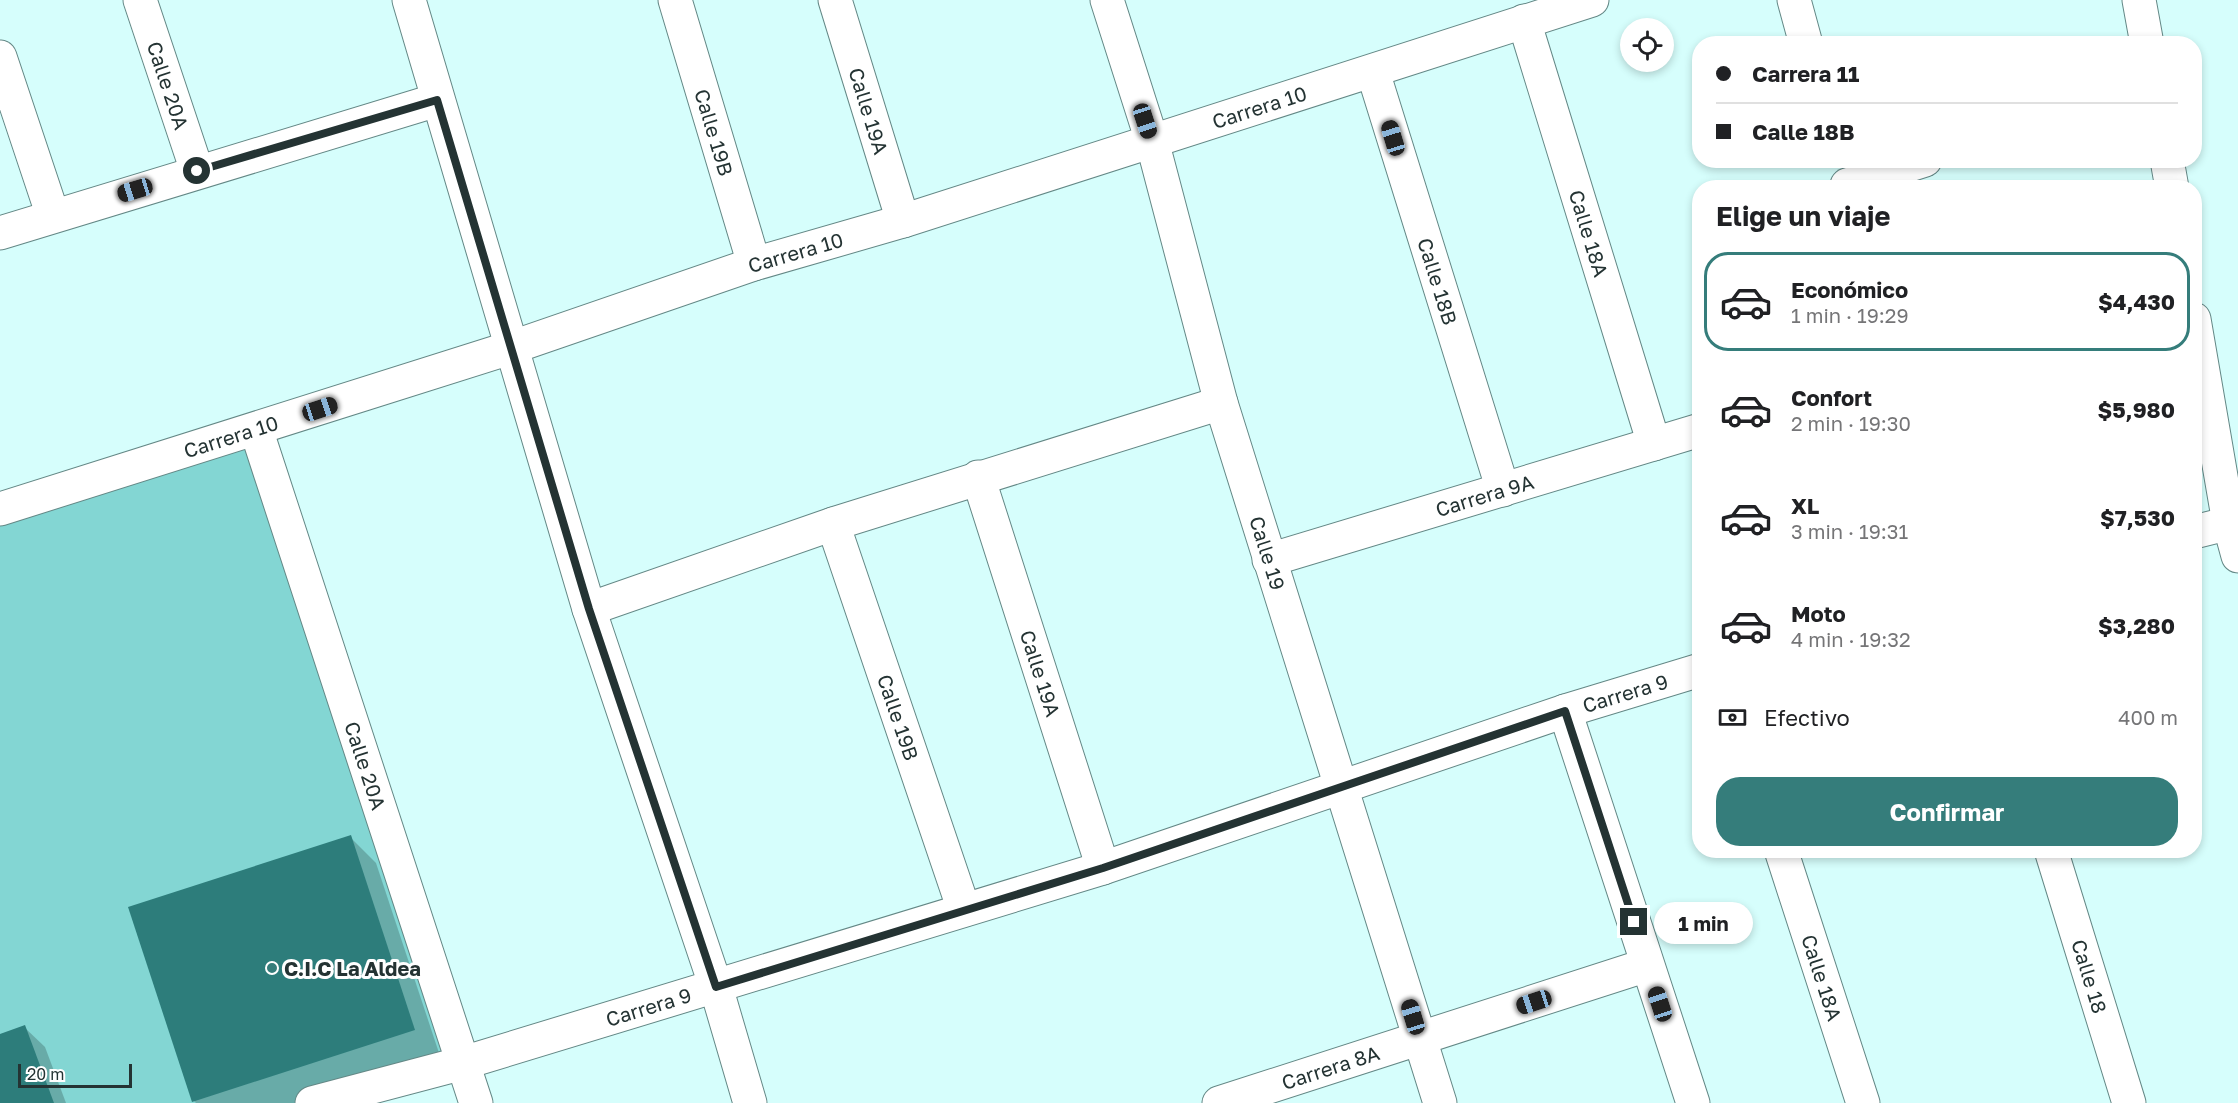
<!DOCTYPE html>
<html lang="es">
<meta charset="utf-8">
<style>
body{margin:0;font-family:"Golos Text",sans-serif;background:#f6f6f6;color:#202124;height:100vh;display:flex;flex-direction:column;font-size:22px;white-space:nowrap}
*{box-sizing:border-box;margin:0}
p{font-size:20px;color:#757577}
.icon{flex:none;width:33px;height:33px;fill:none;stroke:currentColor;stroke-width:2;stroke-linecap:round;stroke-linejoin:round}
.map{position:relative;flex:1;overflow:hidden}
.details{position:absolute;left:1692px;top:180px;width:510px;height:678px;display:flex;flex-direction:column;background:#fff;border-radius:24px;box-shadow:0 3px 9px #0003}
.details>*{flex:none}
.banner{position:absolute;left:1692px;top:36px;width:510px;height:132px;border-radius:24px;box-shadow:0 3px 9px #0003;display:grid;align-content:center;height:132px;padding:0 24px;background:#fff}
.buttons{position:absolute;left:1620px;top:18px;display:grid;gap:12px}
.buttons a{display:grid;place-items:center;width:54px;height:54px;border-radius:50%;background:#fff;box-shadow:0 3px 9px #0003;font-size:30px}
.scale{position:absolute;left:18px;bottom:15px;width:114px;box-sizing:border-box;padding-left:6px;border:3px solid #243333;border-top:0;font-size:16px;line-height:21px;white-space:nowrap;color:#243333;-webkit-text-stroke:4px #fff;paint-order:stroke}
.end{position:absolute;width:27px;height:27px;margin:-14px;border:8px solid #243333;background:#fff;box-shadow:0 0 0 3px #fff}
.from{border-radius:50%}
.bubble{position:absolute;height:42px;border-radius:21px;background:#fff;box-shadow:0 3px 9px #0003;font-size:20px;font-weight:700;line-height:42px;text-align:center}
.car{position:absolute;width:18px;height:36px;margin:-18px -9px;border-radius:8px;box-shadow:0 0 4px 2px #0007;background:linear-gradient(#222 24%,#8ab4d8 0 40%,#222 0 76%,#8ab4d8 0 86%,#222 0)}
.banner b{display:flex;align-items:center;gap:21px;height:57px;font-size:22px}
.banner b+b{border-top:2px solid #e0e0e0}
.banner i{width:15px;height:15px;background:#202124}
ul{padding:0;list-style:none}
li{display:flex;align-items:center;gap:18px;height:99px;margin:0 12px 9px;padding:0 12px;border:3px solid transparent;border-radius:24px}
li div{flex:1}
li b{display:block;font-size:22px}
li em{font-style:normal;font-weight:700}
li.selected{border-color:#357d7b}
li>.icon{width:54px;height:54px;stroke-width:1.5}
h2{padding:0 24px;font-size:27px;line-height:72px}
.pay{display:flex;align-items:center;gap:15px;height:66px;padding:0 24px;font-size:22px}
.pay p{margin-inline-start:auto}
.action{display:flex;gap:12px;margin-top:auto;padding:12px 24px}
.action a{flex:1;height:69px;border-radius:24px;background:#357d7b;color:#fff;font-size:24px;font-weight:700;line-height:69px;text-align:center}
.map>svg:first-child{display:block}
.green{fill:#83d6d3}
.shadow{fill:#0003}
.building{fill:#2d7d7b}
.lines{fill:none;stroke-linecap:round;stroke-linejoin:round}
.minor-casing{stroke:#648886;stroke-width:35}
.minor{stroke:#fff;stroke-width:33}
.route{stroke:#243333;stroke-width:8}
.poi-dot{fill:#357d7b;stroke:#fff;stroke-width:2}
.labels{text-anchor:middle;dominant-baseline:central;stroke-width:6;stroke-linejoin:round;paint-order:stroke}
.street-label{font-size:20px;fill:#243333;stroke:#fff}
.poi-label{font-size:20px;font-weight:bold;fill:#243333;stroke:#fff;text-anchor:start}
</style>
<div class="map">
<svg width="2238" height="1103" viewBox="0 0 2238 1103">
<rect width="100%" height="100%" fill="#d6fefc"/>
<!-- green -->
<path class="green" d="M 256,429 L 463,1063 L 312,1103 L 0,1103 L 0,509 Z"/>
<!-- shadow -->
<g class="shadow">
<path d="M 350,837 L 376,863 L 440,1056 L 294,1103 L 196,1103 L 194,1101 Z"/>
<path d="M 24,1027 L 45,1047 L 66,1103 L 0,1103 L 0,1036 Z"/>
</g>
<!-- building -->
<g class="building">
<path d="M 351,835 L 415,1030 L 192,1102 L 128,907 Z"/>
<path d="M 25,1025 L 54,1103 L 0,1103 L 0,1034 Z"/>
</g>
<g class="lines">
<defs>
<g id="minor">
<path id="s1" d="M 140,0 L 197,171"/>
<path d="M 409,0 L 589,609 L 716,987 L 750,1103"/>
<path id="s2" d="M 675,0 L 754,264"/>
<path id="s3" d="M 835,0 L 903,221"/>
<path id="s4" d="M 1107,0 L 1152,141 L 1221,403 L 1440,1103"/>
<path d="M 1794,0 L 1806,44"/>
<path d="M 2139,0 L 2147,44"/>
<path id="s5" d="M 1524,21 L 1654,444"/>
<path d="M 0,57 L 53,216"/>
<path id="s6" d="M 1373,72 L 1503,490"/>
<path d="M 2167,160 L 2172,188"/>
<path d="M 1847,185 L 1925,160"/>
<path d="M 0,233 L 437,100"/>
<path d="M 2194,319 L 2229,523 L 2238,556"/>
<path id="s7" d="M 256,429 L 476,1103"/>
<path id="s8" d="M 978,477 L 1103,868"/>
<path id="s9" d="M 0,509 L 510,348 L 754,264 L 903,221 L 1592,0"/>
<path id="s10" d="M 833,524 L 964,910"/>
<path d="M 2194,532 L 2238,521"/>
<path id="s11" d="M 1269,560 L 1700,430"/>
<path d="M 589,609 L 833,524 L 1221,403"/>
<path d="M 1565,711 L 1693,1103"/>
<path id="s12" d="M 1781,850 L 1863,1103"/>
<path id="s13" d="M 2051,850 L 2129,1103"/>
<path id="s14" d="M 312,1103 L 463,1063 L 1103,868 L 1565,711 L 1700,670"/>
<path id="s15" d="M 1219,1103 L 1647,965"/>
</g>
</defs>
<!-- minor casing -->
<use href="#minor" class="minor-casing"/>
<!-- minor -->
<use href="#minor" class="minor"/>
</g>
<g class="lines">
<!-- route -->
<path class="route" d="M 197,171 L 437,100 L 589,609 L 716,987 L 1103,868 L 1565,711 L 1634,922"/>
</g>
<!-- markers -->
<circle class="poi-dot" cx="272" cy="968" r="6"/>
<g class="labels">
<!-- street labels -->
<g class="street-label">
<text stroke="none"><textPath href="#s1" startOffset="90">Calle 20A</textPath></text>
<text stroke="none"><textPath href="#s9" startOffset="1322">Carrera 10</textPath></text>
<text stroke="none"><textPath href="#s3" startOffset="116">Calle 19A</textPath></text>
<text stroke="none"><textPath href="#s2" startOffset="138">Calle 19B</textPath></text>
<text stroke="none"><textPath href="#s5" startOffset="222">Calle 18A</textPath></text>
<text stroke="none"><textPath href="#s9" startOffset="836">Carrera 10</textPath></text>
<text stroke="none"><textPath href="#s6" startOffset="219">Calle 18B</textPath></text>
<text stroke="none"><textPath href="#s9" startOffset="242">Carrera 10</textPath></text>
<text stroke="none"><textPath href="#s11" startOffset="225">Carrera 9A</textPath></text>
<text stroke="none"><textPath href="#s4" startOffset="576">Calle 19</textPath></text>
<text stroke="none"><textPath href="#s8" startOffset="206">Calle 19A</textPath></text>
<text stroke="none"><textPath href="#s14" startOffset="1376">Carrera 9</textPath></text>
<text stroke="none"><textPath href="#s10" startOffset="204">Calle 19B</textPath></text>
<text stroke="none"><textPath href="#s7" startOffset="354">Calle 20A</textPath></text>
<text stroke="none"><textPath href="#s12" startOffset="134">Calle 18A</textPath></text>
<text stroke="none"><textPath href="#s13" startOffset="132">Calle 18</textPath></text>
<text stroke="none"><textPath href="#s14" startOffset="350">Carrera 9</textPath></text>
<text stroke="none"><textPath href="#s15" startOffset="117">Carrera 8A</textPath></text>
</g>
<!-- poi labels -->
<g class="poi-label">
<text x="284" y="968">C.I.C La Aldea</text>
</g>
</g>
</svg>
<div class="buttons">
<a><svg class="icon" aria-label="locate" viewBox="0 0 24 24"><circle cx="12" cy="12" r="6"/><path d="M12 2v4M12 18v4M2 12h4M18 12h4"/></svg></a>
</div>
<div class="scale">20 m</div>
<i class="end from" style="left:197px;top:171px"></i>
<i class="end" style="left:1634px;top:922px"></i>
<div class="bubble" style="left:1654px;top:902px;width:99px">1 min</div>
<i class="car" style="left:1145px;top:121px;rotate:162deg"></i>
<i class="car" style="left:1393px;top:138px;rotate:343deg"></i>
<i class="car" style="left:135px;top:190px;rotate:253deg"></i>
<i class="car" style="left:320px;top:409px;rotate:72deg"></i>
<i class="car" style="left:1534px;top:1002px;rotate:252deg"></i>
<i class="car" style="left:1660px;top:1004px;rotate:342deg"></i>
<i class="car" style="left:1413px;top:1017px;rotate:343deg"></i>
<div class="banner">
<b><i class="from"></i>Carrera 11</b>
<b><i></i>Calle 18B</b>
</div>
<section class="details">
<h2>Elige un viaje</h2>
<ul>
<li class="selected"><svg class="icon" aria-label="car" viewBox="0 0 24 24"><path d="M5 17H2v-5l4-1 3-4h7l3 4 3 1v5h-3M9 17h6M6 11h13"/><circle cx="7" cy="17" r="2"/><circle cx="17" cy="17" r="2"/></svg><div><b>Económico</b><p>1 min · 19:29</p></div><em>$4,430</em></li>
<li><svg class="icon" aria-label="car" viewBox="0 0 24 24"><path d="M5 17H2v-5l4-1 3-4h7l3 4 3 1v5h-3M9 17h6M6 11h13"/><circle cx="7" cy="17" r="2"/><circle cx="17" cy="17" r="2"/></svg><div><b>Confort</b><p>2 min · 19:30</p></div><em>$5,980</em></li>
<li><svg class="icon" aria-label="car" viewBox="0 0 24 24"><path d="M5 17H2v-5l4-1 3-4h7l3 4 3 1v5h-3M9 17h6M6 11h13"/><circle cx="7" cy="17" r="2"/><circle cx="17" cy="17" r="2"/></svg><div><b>XL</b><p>3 min · 19:31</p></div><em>$7,530</em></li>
<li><svg class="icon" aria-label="car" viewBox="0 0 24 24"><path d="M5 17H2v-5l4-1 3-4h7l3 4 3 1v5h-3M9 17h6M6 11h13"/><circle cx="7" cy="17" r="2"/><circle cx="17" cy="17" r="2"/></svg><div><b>Moto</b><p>4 min · 19:32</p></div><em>$3,280</em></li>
</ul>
<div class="pay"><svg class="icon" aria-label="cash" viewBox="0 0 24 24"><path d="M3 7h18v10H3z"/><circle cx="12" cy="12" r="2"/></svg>Efectivo<p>400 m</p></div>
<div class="action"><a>Confirmar</a></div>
</section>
</div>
